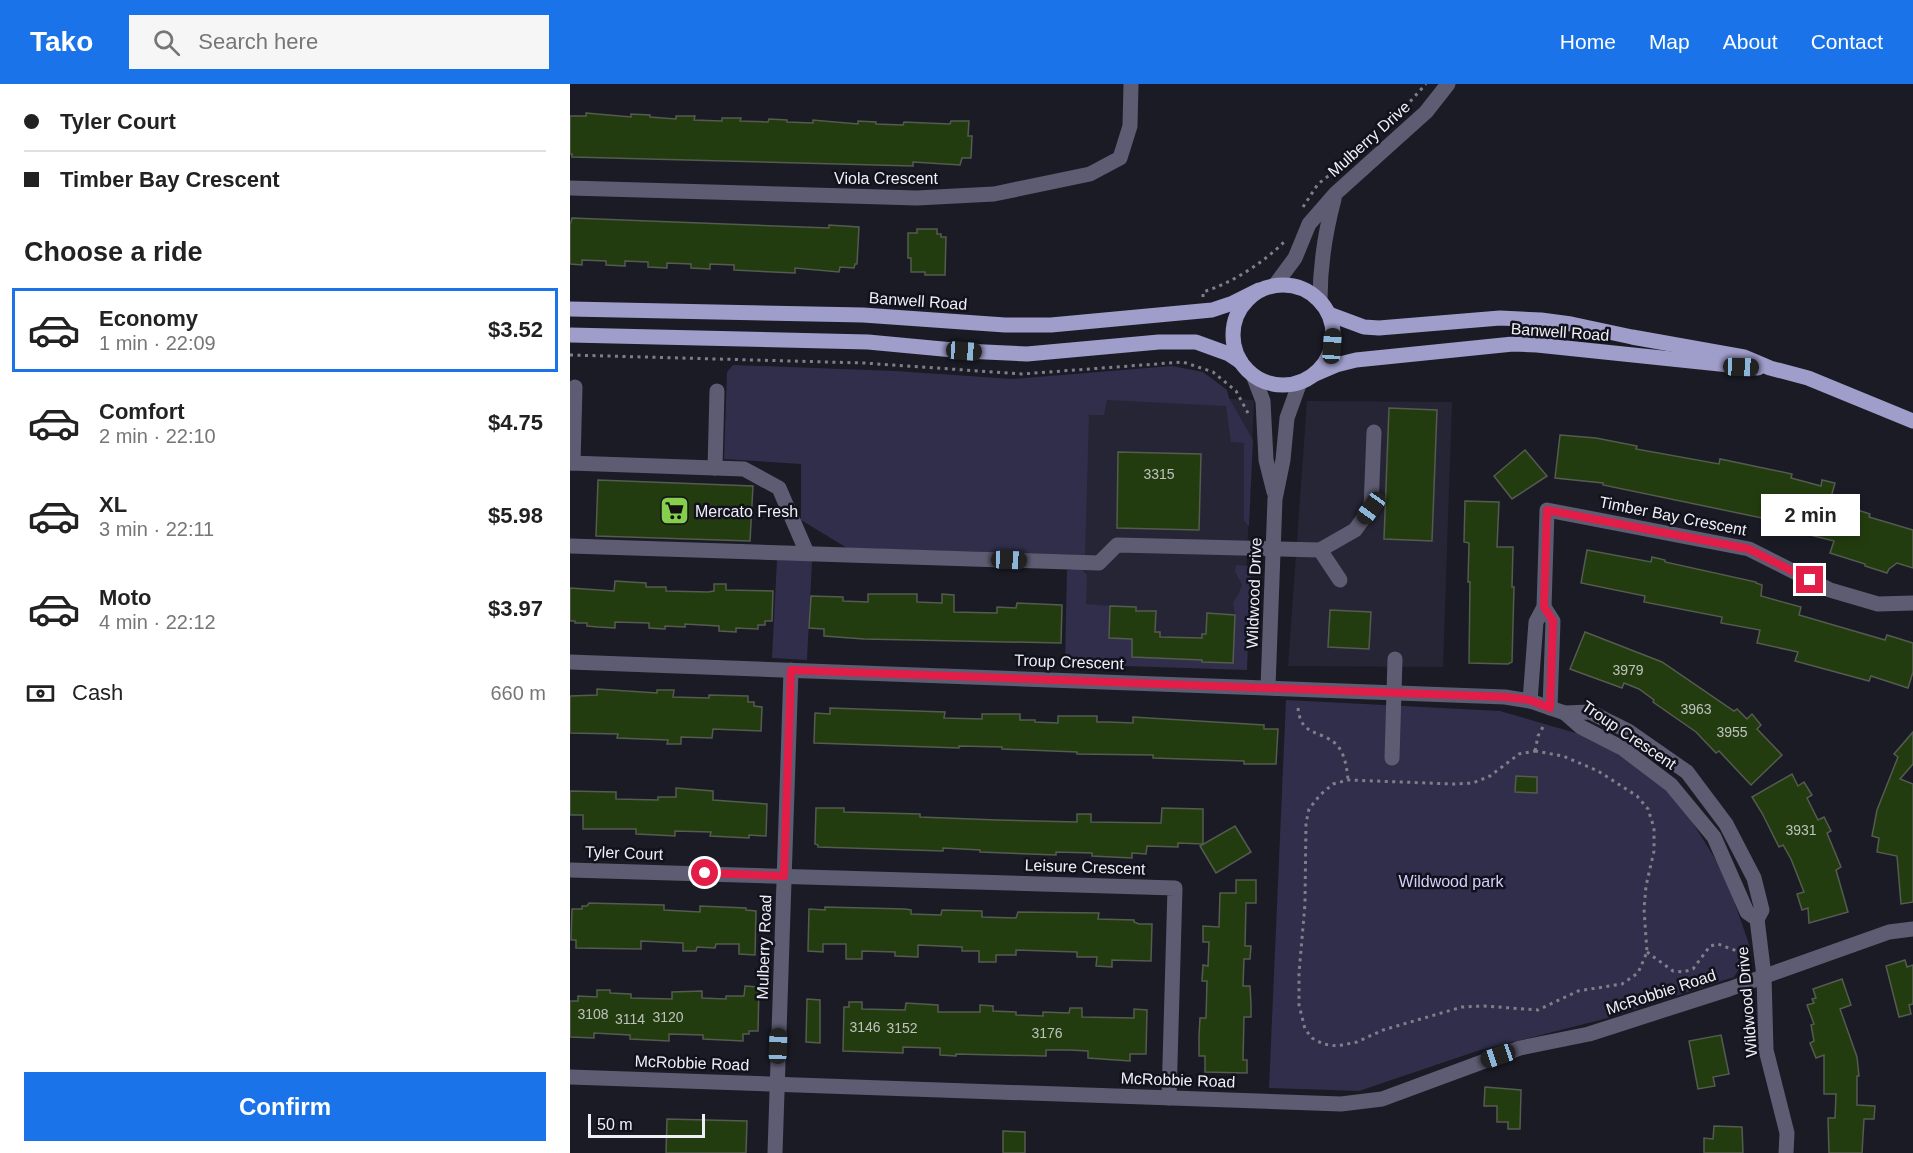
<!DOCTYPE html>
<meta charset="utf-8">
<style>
body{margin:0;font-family:Helvetica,sans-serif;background:#f6f6f6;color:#222;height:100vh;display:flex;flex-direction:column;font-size:22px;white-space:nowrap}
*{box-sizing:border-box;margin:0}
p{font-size:20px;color:#767676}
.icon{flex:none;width:33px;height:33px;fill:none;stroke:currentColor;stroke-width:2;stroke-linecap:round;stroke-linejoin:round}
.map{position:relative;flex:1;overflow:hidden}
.drawer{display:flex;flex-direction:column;background:#fff;width:570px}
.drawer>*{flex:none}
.banner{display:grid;align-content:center;height:132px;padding:0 24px;background:#fff}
.scale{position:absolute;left:18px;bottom:15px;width:117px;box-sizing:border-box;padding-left:6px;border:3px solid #efeff7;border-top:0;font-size:16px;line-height:21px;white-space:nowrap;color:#efeff7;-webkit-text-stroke:4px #12121d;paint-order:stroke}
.end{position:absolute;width:27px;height:27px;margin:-14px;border:8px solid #e11d48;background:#fff;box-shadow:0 0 0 3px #fff}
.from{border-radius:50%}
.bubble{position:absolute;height:42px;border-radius:0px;background:#fff;box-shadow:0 3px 9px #0003;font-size:20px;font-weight:700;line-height:42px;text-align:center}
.car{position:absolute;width:18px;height:36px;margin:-18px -9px;border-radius:8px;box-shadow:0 0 4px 2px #0007;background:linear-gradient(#222 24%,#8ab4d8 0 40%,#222 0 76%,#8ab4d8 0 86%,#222 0)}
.banner b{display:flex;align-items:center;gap:21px;height:57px;font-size:22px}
.banner b+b{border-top:2px solid #e0e0e0}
.banner i{width:15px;height:15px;background:#222}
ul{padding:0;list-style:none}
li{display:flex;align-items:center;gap:18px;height:84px;margin:0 12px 9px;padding:0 12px;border:3px solid transparent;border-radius:0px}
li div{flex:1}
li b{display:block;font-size:22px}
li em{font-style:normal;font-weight:700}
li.selected{border-color:#1a73e8}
li>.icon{width:54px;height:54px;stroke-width:1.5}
h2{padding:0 24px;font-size:27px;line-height:72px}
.pay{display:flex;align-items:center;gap:15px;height:66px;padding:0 24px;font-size:22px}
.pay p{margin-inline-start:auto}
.primary-button{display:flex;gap:12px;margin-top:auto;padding:12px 24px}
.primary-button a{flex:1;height:69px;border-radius:0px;background:#1a73e8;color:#fff;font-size:24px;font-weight:700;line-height:69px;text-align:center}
header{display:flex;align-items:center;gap:36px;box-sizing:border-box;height:84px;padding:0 30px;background:#1a73e8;color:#fff}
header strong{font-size:28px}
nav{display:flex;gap:33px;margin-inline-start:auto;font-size:21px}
.search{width:420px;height:54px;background:#f6f6f6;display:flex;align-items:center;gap:15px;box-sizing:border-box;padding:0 21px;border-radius:0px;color:#767676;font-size:22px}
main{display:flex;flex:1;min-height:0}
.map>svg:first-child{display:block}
.built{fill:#262535}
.green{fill:#302e4b}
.building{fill:#233c0f;stroke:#545b4f;stroke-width:1.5}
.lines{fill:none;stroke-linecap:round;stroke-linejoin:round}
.path{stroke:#7f7f89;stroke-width:3;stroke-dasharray:3 4.5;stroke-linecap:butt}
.minor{stroke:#5d5c72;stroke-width:15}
.major{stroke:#9f9dca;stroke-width:15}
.route{stroke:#e11d48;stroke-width:8}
.labels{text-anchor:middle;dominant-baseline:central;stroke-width:5;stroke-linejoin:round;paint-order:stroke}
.number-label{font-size:14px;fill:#bcc2bd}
.street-label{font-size:16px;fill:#efeff7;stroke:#12121d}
.poi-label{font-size:16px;fill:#efeff7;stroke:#12121d;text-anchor:start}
.park-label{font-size:16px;fill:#d1d0fe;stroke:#12121d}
</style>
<header>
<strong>Tako</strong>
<div class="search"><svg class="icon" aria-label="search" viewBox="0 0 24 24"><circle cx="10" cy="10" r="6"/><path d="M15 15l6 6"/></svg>Search here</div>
<nav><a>Home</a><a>Map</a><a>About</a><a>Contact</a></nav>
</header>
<main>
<section class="drawer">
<div class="banner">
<b><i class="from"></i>Tyler Court</b>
<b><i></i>Timber Bay Crescent</b>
</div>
<h2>Choose a ride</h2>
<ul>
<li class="selected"><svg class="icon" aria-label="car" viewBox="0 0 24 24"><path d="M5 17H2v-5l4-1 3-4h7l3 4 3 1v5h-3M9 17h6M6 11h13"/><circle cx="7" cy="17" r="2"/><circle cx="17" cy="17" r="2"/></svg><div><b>Economy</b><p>1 min · 22:09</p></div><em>$3.52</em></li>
<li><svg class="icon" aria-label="car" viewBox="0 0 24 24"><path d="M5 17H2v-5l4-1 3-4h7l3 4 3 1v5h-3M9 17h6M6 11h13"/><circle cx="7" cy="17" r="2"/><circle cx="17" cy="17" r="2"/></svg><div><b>Comfort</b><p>2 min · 22:10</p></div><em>$4.75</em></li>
<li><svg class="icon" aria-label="car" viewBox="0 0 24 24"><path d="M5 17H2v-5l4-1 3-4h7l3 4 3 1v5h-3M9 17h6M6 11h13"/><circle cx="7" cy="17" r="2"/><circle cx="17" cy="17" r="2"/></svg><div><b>XL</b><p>3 min · 22:11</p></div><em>$5.98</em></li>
<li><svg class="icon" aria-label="car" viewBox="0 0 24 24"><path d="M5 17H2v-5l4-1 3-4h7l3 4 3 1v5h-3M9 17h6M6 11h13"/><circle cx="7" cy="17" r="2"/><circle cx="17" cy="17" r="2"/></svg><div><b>Moto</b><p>4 min · 22:12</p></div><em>$3.97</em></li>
</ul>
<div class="pay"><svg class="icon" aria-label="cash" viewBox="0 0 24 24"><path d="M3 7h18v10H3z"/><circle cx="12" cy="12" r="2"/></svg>Cash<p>660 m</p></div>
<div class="primary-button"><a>Confirm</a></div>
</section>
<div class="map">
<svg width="1343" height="1069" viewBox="0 0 1343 1069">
<rect width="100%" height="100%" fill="#1b1b26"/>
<!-- built -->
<g class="built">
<path d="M 509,308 L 684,316 L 672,582 L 497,575 Z"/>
<path d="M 737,317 L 882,318 L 873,583 L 718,582 Z"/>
</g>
<!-- green -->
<g class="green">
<path d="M 163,281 L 325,287 L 443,295 L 602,282 L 633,288 L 657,306 L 659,314 L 683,356 L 679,442 L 674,437 L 674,359 L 661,358 L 656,322 L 537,316 L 534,331 L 519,331 L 515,471 L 277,464 L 231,436 L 231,380 L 154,375 L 157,288 Z"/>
<path d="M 207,476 L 242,477 L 237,576 L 202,574 Z"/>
<path d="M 666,481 L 681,482 L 677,586 L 495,580 L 497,486 L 511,485 L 517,491 L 516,520 L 540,522 L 539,554 L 562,555 L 562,573 L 632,576 L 632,578 L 662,579 L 665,531 L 663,518 L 668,511 L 672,501 L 665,487 Z"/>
<path d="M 716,616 L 930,627 L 1026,655 L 1107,713 L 1155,791 L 1181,866 L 1164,893 L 1034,935 L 907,967 L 789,1007 L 699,1004 Z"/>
</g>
<!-- building -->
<g class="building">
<path d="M 16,29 L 61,33 L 61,30 L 80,31 L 80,33 L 106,35 L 106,32 L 125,32 L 124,36 L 152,37 L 152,34 L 171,34 L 170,37 L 198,38 L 199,35 L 217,36 L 217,38 L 243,39 L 243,36 L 288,40 L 288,37 L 306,38 L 306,40 L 333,41 L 334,38 L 380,40 L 381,37 L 399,37 L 398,52 L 402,52 L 401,74 L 392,74 L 390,81 L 343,78 L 343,82 L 2,73 L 2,70 L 0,70 L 0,32 L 16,32 Z"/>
<path d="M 2,134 L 259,144 L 259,141 L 289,143 L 287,180 L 285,180 L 284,184 L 270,183 L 269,188 L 225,184 L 225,189 L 164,186 L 164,181 L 140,180 L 140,185 L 121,184 L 121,180 L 97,179 L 97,184 L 78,183 L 78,178 L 55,177 L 55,182 L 36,181 L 36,177 L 12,176 L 12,181 L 0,180 L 0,141 Z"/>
<path d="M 347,145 L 367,145 L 367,150 L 371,150 L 371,153 L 376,153 L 375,191 L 355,191 L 355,188 L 341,188 L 341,174 L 338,174 L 338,149 L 347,149 Z"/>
<path d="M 819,324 L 867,326 L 862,457 L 814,455 Z"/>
<path d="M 990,351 L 1026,354 L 1067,362 L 1066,365 L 1149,380 L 1150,375 L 1222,390 L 1221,394 L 1251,402 L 1252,396 L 1265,399 L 1260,417 L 1300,430 L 1299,433 L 1343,446 L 1343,484 L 1327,479 L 1319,485 L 1317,489 L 1295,482 L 1295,480 L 1260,469 L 1264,457 L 1224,447 L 1226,441 L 1033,401 L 1033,399 L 985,394 Z"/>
<path d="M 955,366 L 977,392 L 942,415 L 924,392 Z"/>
<path d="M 548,368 L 631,370 L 629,446 L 547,444 Z"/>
<path d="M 28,396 L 183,402 L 180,457 L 26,452 Z"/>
<path d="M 895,417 L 929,418 L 927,463 L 943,463 L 942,503 L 944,503 L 942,578 L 938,580 L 899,579 L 900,498 L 898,498 L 899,459 L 894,458 Z"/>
<path d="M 1017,466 L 1081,478 L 1082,473 L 1095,476 L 1095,478 L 1186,498 L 1186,499 L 1192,501 L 1191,512 L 1231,523 L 1229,531 L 1315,556 L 1317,551 L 1343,559 L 1343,588 L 1338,604 L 1301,592 L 1299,597 L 1225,577 L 1228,568 L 1187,559 L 1190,546 L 1151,539 L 1152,533 L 1074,518 L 1075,512 L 1011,499 Z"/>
<path d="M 45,497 L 76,499 L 76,503 L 96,503 L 96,507 L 138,508 L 144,507 L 144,500 L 156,500 L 156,506 L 203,507 L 202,537 L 195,537 L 195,541 L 188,541 L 188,545 L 166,544 L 166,548 L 149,547 L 149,542 L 115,540 L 115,543 L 95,542 L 95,545 L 79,544 L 79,539 L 45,538 L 45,544 L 28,543 L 17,542 L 17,539 L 5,539 L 5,537 L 0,537 L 0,504 L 44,507 Z"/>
<path d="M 298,510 L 347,510 L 347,518 L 372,519 L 372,510 L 384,511 L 384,528 L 427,529 L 427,523 L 446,524 L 447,519 L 492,521 L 491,559 L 294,555 L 254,552 L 254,545 L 239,544 L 241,512 L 273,513 L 273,517 L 298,518 Z"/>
<path d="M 540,522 L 566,523 L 566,527 L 586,527 L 585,548 L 590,548 L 590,553 L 632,554 L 632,550 L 636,550 L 637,529 L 665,531 L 663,579 L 632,578 L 632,576 L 562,573 L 562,555 L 539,554 Z"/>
<path d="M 760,526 L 801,528 L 799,565 L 758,563 Z"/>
<path d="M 1015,548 L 1092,578 L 1164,627 L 1167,625 L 1177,635 L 1182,630 L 1191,641 L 1187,645 L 1212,671 L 1181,701 L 1149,667 L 1146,669 L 1126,648 L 1083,618 L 1084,616 L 1069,605 L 1054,599 L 1052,604 L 1000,585 Z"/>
<path d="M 27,605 L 87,609 L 87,606 L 104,606 L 103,613 L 139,614 L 139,611 L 178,612 L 178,618 L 184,618 L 184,622 L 192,623 L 191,647 L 143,645 L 142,654 L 111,653 L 111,660 L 97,660 L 98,656 L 47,654 L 48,650 L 0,649 L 0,612 L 27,611 Z"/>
<path d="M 260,624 L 375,628 L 374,634 L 412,635 L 412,630 L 450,630 L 450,636 L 465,636 L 465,638 L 488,639 L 488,632 L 527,632 L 527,638 L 539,638 L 563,639 L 563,633 L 694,641 L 694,645 L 708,645 L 706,680 L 674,680 L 674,677 L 583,674 L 583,671 L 507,670 L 507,668 L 432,665 L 432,663 L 389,662 L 389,664 L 244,659 L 245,629 L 260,630 Z"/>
<path d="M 1343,648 L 1343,680 L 1330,695 L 1343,700 L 1343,818 L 1331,820 L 1327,772 L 1307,768 L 1309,754 L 1302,752 L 1307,726 L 1328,673 L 1324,670 Z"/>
<path d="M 1222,690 L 1228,702 L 1234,698 L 1242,711 L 1237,714 L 1248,736 L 1254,733 L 1261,747 L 1257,749 L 1271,783 L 1266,786 L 1278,828 L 1239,839 L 1238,824 L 1232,826 L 1227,810 L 1234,808 L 1221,775 L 1213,761 L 1209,763 L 1192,729 L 1182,713 Z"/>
<path d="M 946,692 L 967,693 L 967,709 L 945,708 Z"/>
<path d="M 106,704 L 143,707 L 143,716 L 197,720 L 196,752 L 179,751 L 179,754 L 140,752 L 141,748 L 105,747 L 105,752 L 87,751 L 66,750 L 66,745 L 13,745 L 13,731 L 0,731 L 0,707 L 46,708 L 46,715 L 88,716 L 88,713 L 106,713 Z"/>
<path d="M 246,724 L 274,724 L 274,728 L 350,730 L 350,733 L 427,736 L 507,738 L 507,730 L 521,730 L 521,738 L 591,739 L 592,724 L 633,725 L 633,760 L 608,759 L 608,763 L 577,762 L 576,770 L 562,769 L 562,774 L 522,772 L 522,769 L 486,768 L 486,771 L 410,768 L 410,766 L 373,764 L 373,767 L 248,763 L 248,761 L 245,760 Z"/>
<path d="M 665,742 L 681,768 L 646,789 L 630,762 Z"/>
<path d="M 666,796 L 686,796 L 686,819 L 676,819 L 675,862 L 681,862 L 680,875 L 674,875 L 673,902 L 680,902 L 681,920 L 681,933 L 674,933 L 673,976 L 677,976 L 677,989 L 635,988 L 635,972 L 629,972 L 629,952 L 630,934 L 636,934 L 637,897 L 632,897 L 633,881 L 638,882 L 639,858 L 633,858 L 633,842 L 649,843 L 650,809 L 666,809 Z"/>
<path d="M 19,819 L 94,821 L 94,826 L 130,828 L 130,822 L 176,824 L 176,826 L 186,827 L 185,871 L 169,870 L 169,860 L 146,860 L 145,864 L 127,863 L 126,867 L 113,867 L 113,859 L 71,857 L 71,865 L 6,864 L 6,856 L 1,856 L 2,825 L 12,825 L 12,822 L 17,822 Z"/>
<path d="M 255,823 L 335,825 L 341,826 L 341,830 L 371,831 L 372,826 L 412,827 L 412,833 L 446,834 L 448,828 L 529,829 L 528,835 L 564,836 L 564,838 L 569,840 L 582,840 L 581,877 L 542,876 L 542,883 L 526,882 L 527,873 L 507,873 L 507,868 L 446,866 L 446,871 L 426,871 L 426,878 L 409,878 L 409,867 L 392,867 L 392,863 L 348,861 L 348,873 L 325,872 L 325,868 L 292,867 L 292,875 L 276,875 L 276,860 L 253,860 L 253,868 L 238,867 L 239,825 L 255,826 Z"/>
<path d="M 1335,876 L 1337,883 L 1343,881 L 1343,920 L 1339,921 L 1341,930 L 1329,933 L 1316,882 Z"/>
<path d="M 1272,895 L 1281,921 L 1270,925 L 1287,973 L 1289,992 L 1287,992 L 1287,1021 L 1305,1022 L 1304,1035 L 1294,1035 L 1292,1069 L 1259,1069 L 1258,1034 L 1265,1034 L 1266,1010 L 1254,1010 L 1254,971 L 1246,974 L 1240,959 L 1244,957 L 1241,941 L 1244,940 L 1237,921 L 1244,919 L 1242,915 L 1246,914 L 1243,905 Z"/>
<path d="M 175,902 L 189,903 L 188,947 L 179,947 L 179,950 L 173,950 L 173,957 L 133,955 L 133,951 L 99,950 L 99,957 L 60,955 L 60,951 L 24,949 L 24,954 L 0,953 L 0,917 L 8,917 L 8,912 L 27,913 L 27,906 L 40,906 L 40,909 L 61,910 L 61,914 L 102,915 L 102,908 L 132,907 L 132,914 L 156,915 L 156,912 L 174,912 Z"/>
<path d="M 237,915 L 250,916 L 250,959 L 236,958 Z"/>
<path d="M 279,918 L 292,918 L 292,925 L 335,926 L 336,919 L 368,921 L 368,928 L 410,928 L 410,921 L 423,922 L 423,927 L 446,928 L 446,931 L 473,932 L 473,928 L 499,929 L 500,924 L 512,924 L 512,933 L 564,934 L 564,925 L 577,926 L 576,970 L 560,970 L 560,977 L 518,974 L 518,967 L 500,966 L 476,966 L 476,972 L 386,970 L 386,972 L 370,971 L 370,964 L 333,963 L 333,969 L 273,967 L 274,923 L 279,923 Z"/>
<path d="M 1151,951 L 1159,990 L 1143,993 L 1145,1002 L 1128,1005 L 1119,957 Z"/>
<path d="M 915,1003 L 951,1006 L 950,1045 L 938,1045 L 938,1038 L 927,1038 L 927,1022 L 914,1022 Z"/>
<path d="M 97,1035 L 177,1037 L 176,1069 L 96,1069 Z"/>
<path d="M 1144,1042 L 1172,1043 L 1173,1069 L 1134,1069 L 1134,1054 L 1143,1055 Z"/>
<path d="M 433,1047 L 455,1048 L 455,1069 L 433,1069 Z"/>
</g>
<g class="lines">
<!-- path -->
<g class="path">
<path d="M 825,34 L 856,0"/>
<path d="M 733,123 L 748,100 L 771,82"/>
<path d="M 633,213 L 633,208 C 662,199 693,179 714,158"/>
<path d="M 0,271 L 294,279 L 452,290 L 613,278 L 643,288 L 666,307 L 678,329"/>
<path d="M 728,624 C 731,653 749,645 766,660 C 775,669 777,685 778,696"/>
<path d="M 965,667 L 993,672 L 1028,687 L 1067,712 L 1078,725 L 1084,744 L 1084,767 L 1076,802 L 1074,825 L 1077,868 L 1068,889 L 1052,900 L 1008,907 L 968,926 L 914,922 L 892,923 L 813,946 L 787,958 L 767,962 L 753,960 L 742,954 L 735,945 L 729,921 L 729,889 L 735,820 L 736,739 L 739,725 L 750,711 L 763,700 L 778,696 L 883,700 L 903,699 L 920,692 L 949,670 Z"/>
<path d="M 965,667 L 968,652 L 974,641"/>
<path d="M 1077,868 L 1103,887 L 1113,888 L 1123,885 L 1140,862 L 1148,860 L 1167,867 L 1177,867"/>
</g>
<!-- minor -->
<g class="minor">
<path d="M 0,104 L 347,114 L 424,110 L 520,90 L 550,74 L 560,42 L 561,0"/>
<path d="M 705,201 L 725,174 L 739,140 L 766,109 L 856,28 L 878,0"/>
<path d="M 750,216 C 750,181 755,149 764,115"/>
<path d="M 683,291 L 693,317 L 696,376 L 704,408"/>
<path d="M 0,379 L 174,385 L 209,404 L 237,469"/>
<path d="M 3,379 L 5,303"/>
<path d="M 145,384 L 147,307"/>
<path d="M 0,462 L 529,479 L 547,461 L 750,466 L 785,446 L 801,424 L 804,348"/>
<path d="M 750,466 L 770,496"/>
<path d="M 974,523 L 983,537 L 980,624"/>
<path d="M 0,578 L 935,613 L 960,617 L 995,629 L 1020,628 L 1058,647 L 1117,688 L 1156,740 L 1184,794 L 1192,826 L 1187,835"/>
<path d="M 698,603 L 705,415 L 713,376 L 717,334 L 730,298"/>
<path d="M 960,617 L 966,538 L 974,523 L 977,426 L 1179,465 L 1260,506 L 1308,520 L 1343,519"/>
<path d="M 995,629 L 1011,643 L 1052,664 L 1101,701 L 1144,753 L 1177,828 L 1187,835"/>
<path d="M 822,674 L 825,575"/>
<path d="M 0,786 L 605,804 L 599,1014"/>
<path d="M 1187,835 L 1194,892 L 1196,966 L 1217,1049 L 1216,1069"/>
<path d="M 0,993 L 771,1020 L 812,1015 L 950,964 L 1019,950 L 1159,905 L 1319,848 L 1343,845"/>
<path d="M 205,1069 L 221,586"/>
</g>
<!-- major -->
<g class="major">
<circle cx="713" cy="251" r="50"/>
<path d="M 0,225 L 293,231 L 435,241 L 481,241 L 642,226 L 663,219 L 689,206"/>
<path d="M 759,230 L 794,243 L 809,244 L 930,234 L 971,236 L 1001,240 L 1062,253 L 1174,273 L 1200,284 L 1238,294 L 1343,337"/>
<path d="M 0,251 L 298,258 L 394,267 L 457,270 L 589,258 L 626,258 L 659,270 L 671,278"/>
<path d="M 745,290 L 766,281 L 786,276 L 943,260 L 967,261 L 1188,284"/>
</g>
</g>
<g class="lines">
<!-- route -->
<path class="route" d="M 135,789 L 214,792 L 221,586 L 935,613 L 960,616 L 980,624 L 983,537 L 974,523 L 977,426 L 1179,465 L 1240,496"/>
</g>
<!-- icons -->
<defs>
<symbol id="supermarket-square" viewBox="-11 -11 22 22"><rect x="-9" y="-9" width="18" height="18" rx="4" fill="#85cf4c" stroke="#12121d"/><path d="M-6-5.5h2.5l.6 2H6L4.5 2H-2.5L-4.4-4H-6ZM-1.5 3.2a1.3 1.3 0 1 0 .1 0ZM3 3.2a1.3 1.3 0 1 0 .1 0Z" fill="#111"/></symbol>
</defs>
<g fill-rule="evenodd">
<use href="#supermarket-square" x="88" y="410" width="33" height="33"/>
</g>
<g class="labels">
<!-- number labels -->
<g class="number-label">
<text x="589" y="390">3315</text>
<text x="1058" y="586">3979</text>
<text x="1126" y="625">3963</text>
<text x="1162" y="648">3955</text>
<text x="1231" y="746">3931</text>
<text x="23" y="930">3108</text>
<text x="98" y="933">3120</text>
<text x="60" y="935">3114</text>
<text x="295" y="943">3146</text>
<text x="332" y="944">3152</text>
<text x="477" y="949">3176</text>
</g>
<!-- street labels -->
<g class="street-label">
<text transform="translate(799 55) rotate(-42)">Mulberry Drive</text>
<text x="316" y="94">Viola Crescent</text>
<text transform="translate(348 217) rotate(4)">Banwell Road</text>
<text transform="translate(990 248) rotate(4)">Banwell Road</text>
<text transform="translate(1103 432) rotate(11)">Timber Bay Crescent</text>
<text transform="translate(684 509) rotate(-88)">Wildwood Drive</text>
<text transform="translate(499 578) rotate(2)">Troup Crescent</text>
<text transform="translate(1059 651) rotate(34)">Troup Crescent</text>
<text transform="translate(54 769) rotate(2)">Tyler Court</text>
<text transform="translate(515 783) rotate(2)">Leisure Crescent</text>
<text transform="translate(194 863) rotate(-88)">Mulberry Road</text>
<text transform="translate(1091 908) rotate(-18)">McRobbie Road</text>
<text transform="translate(1177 918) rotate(-95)">Wildwood Drive</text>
<text transform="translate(122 979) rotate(2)">McRobbie Road</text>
<text transform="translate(608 996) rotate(2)">McRobbie Road</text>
</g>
<!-- poi labels -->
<g class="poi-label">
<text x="125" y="427">Mercato Fresh</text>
</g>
<!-- park labels -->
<g class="park-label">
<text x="881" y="797">Wildwood park</text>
</g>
</g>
</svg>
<div class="scale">50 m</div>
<i class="end from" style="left:135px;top:789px"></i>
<i class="end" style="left:1240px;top:496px"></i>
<div class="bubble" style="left:1191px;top:410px;width:99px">2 min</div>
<i class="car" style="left:762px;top:262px;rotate:4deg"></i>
<i class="car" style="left:394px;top:267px;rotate:94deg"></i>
<i class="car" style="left:1171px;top:283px;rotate:92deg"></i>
<i class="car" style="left:801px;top:424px;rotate:216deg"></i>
<i class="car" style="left:439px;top:476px;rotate:92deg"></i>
<i class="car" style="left:208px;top:962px;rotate:2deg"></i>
<i class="car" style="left:928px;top:972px;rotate:251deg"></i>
</div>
</main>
